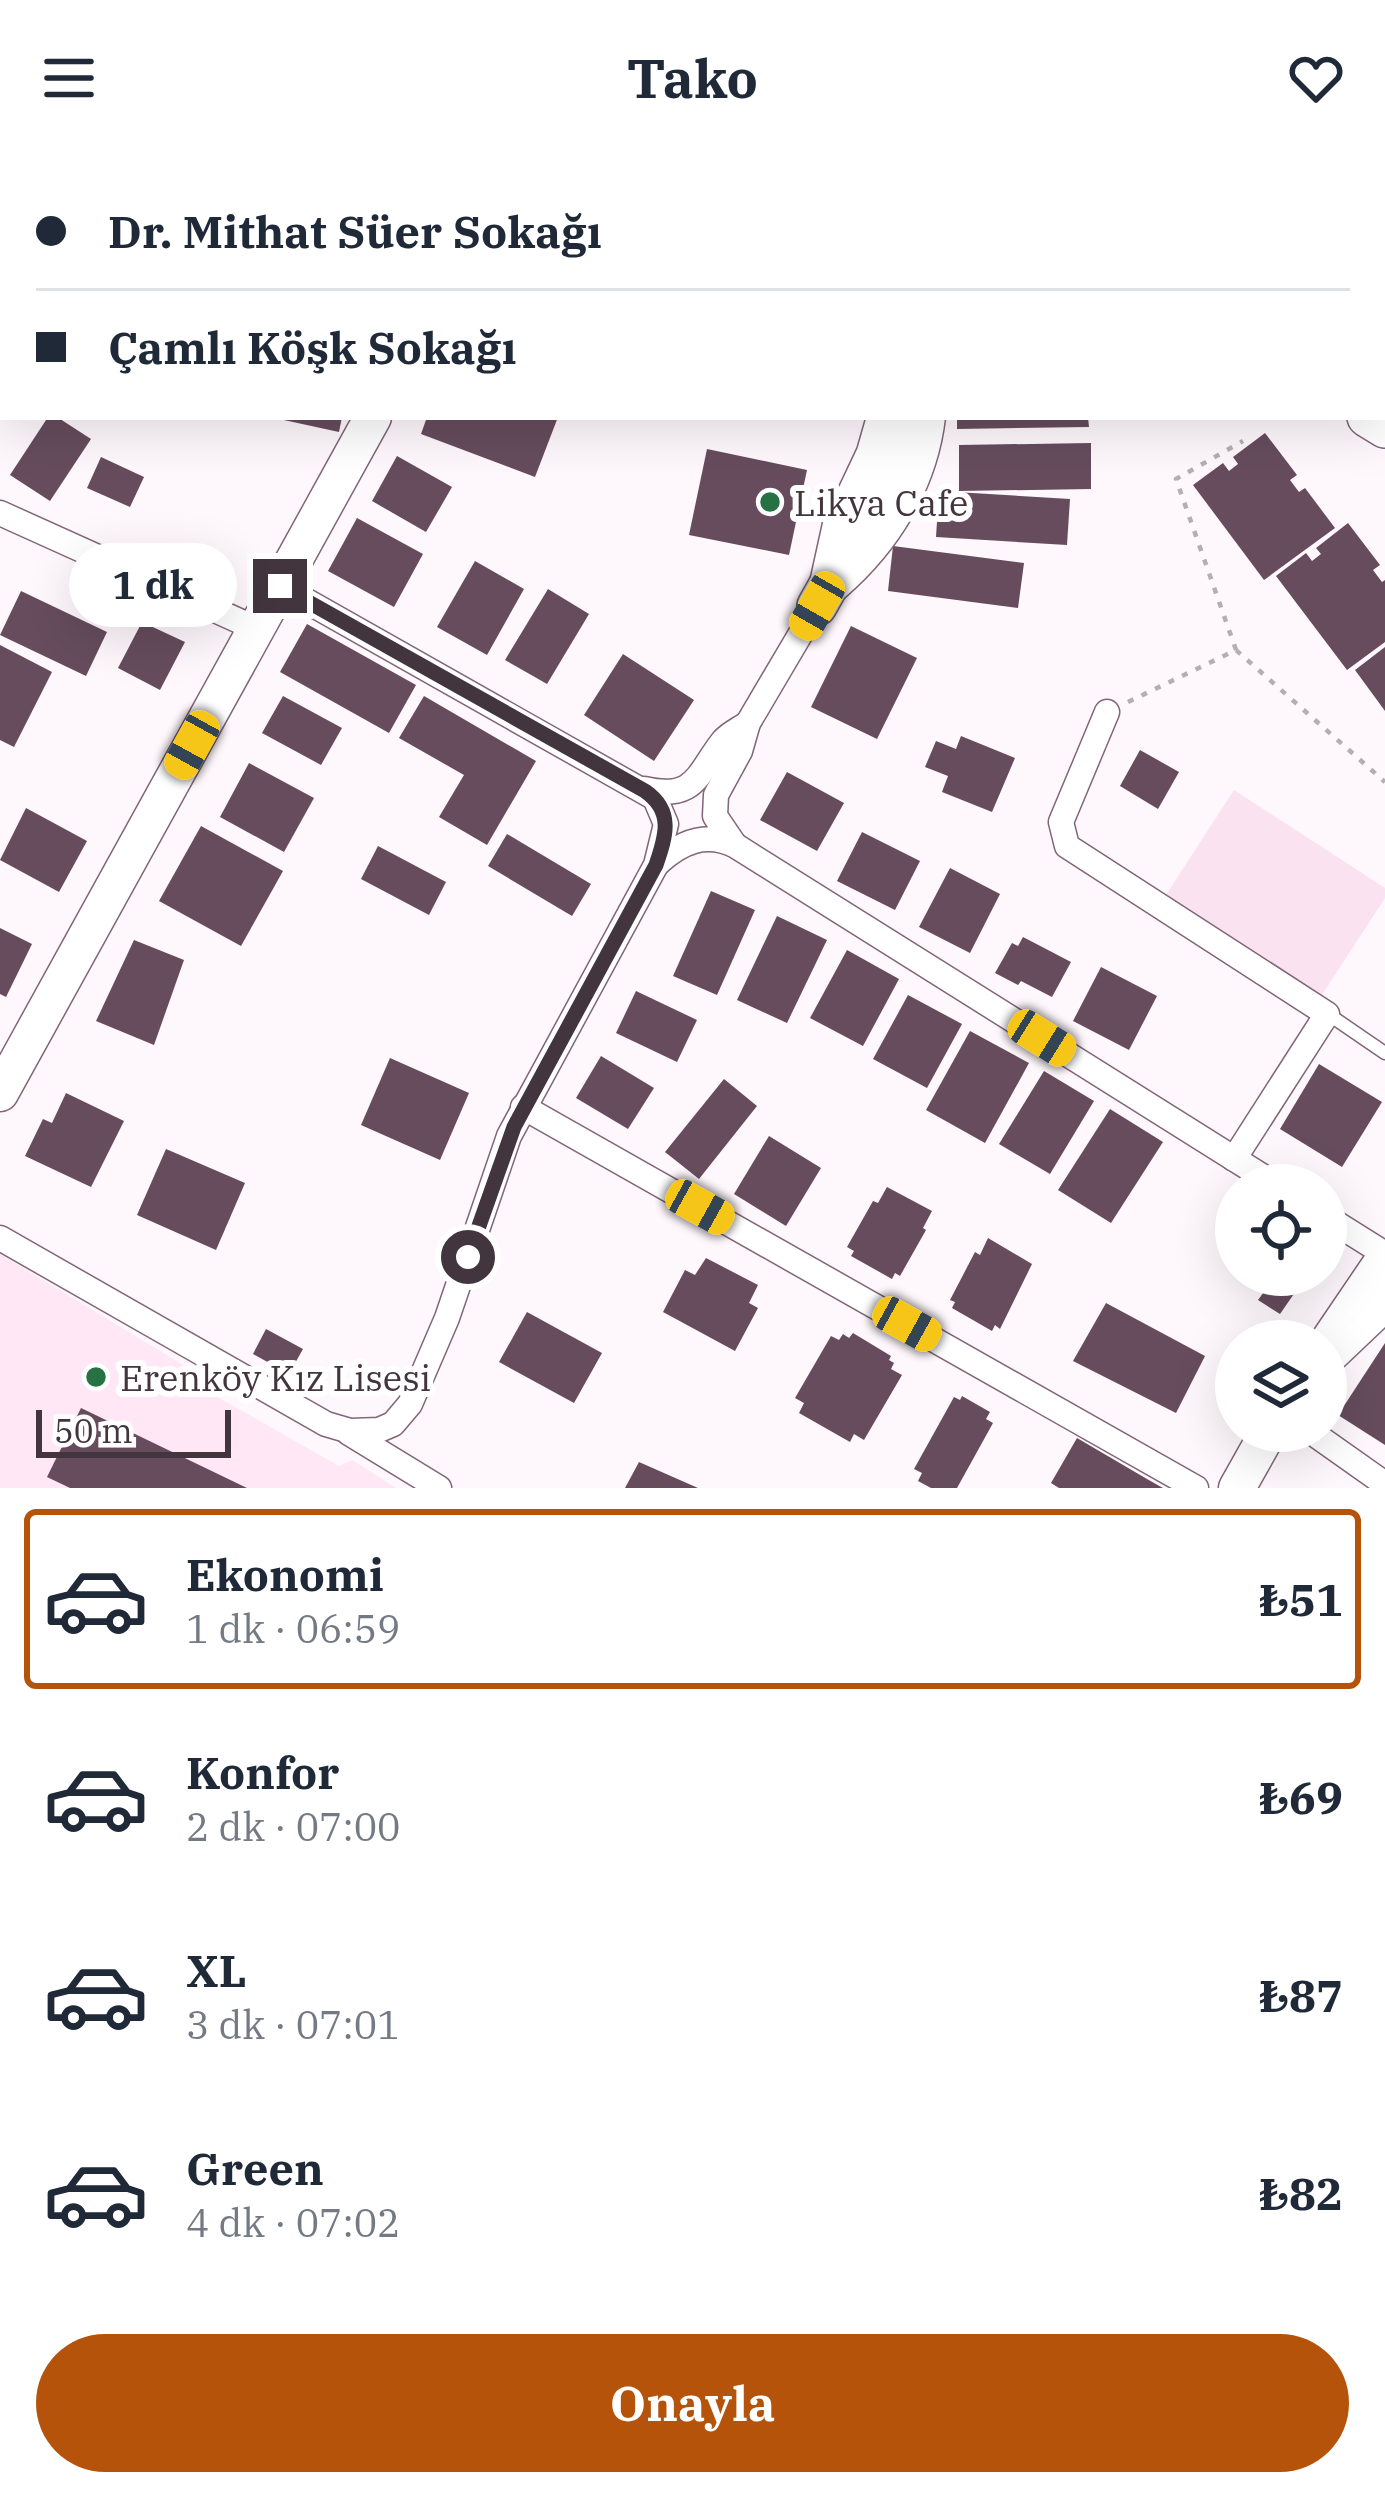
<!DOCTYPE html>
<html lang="tr">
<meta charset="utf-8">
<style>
body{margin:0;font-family:"IBM Plex Serif",serif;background:#f6f6f7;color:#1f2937;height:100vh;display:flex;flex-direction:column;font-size:45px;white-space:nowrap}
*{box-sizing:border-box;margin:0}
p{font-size:39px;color:#747a83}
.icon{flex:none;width:66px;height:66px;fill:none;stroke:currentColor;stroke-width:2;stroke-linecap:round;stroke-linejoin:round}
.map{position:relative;height:1332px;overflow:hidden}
.drawer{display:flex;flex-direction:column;background:#fff;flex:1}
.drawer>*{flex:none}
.top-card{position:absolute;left:0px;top:0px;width:1386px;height:264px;box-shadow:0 12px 48px #0002;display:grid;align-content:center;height:264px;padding:0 36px;background:#fff}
.fabs{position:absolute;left:1215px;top:1008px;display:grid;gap:24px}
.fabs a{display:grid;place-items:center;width:132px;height:132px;border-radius:50%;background:#fff;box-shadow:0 12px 48px #0002;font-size:60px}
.scale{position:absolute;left:36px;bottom:30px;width:195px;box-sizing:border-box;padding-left:12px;border:6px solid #42353d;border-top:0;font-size:33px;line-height:42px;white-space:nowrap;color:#42353d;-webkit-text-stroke:9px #fff;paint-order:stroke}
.end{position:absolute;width:54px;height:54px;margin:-27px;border:15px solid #42353d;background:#fff;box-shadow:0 0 0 6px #fff}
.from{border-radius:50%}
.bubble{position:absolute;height:84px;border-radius:42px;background:#fff;box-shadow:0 12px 48px #0002;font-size:39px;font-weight:800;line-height:84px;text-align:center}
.car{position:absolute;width:36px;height:72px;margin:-36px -18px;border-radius:15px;box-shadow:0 0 9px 3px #0007;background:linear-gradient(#f5c518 24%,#345 0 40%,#f5c518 0 76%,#345 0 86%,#f5c518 0)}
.top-card b{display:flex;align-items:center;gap:42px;height:114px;font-size:45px}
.top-card b+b{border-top:3px solid #e0e1e3}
.top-card i{width:30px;height:30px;background:#1f2937}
ul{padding:21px 0 0;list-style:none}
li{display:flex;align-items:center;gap:36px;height:180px;margin:0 24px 18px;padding:0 12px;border:6px solid transparent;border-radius:12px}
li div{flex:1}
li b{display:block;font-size:45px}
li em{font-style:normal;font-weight:800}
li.active{border-color:#b45309}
li>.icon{width:108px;height:108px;stroke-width:1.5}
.action{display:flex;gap:24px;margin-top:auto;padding:24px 36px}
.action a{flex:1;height:138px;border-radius:72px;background:#b45309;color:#fff;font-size:48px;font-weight:800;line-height:138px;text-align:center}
header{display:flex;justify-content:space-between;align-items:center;height:156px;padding:0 36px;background:#fff;font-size:54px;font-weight:800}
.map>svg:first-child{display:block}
.built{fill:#ffe7f6}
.green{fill:#fbe2f1}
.building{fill:#664c5d}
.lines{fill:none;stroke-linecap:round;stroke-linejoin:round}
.primary-tunnel{stroke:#d8d0d5;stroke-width:39;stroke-dasharray:39 20;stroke-linecap:butt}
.lane-casing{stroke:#816578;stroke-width:15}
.street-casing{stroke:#816578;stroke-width:27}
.secondary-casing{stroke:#816578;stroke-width:39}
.primary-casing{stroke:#816578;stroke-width:42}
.path{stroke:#b7aeb3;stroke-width:4.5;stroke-dasharray:6 9;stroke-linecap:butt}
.lane{stroke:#fff;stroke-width:12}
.street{stroke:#fff;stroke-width:24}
.secondary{stroke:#fff;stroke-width:36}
.primary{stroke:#fff;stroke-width:39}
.route{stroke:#42353d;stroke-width:15}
.poi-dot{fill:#267242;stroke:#fff;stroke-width:4.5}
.labels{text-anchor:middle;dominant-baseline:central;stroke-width:12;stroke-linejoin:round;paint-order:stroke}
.poi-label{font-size:36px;fill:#42353d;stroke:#fff;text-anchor:start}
</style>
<header><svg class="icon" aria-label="menu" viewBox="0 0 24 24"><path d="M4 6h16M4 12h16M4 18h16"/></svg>Tako<svg class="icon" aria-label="heart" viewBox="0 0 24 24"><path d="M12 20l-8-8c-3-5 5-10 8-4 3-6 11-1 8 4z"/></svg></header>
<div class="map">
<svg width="1385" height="1332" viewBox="0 0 1385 1332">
<rect width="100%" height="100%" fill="#fef7fb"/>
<!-- built -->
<path class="built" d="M 0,1098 L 193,1215 L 193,1227 L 339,1310 L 352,1304 L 396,1332 L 0,1332 Z"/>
<!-- green -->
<path class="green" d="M 1234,634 L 1385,732 L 1385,742 L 1318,845 L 1162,745 Z"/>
<!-- building -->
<g class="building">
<path d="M 48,261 L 57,261 L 91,283 L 50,345 L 10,319 Z"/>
<path d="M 270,261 L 342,261 L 339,276 Z"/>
<path d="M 427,261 L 558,261 L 535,321 L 421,278 Z"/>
<path d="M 957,261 L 1088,261 L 1089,271 L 957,273 Z"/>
<path d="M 1265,277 L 1297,319 L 1290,324 L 1299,336 L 1305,332 L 1335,372 L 1264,424 L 1193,329 L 1223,307 L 1229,315 L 1238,308 L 1233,301 Z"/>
<path d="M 1091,287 L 1091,333 L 959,335 L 959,289 Z"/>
<path d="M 707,293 L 807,314 L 789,399 L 689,379 Z"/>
<path d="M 397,300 L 452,331 L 426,376 L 372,345 Z"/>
<path d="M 101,301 L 144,321 L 130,351 L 87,332 Z"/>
<path d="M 939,335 L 1070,343 L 1067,389 L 936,381 Z"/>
<path d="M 357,362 L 423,398 L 394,451 L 328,415 Z"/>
<path d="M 1348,367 L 1380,409 L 1373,414 L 1382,426 L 1385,424 L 1385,486 L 1347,514 L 1276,420 L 1306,397 L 1312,405 L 1321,398 L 1316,392 Z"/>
<path d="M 893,390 L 1024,407 L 1018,452 L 888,435 Z"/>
<path d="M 475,405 L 524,433 L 487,499 L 437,471 Z"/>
<path d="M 548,433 L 589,458 L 547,528 L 505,504 Z"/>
<path d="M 21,435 L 107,476 L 86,520 L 0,479 Z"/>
<path d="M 142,466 L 185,486 L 160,534 L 118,512 Z"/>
<path d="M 307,468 L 416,529 L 389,577 L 280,516 Z"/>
<path d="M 851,470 L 917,502 L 877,583 L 811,551 Z"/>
<path d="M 0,489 L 52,516 L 14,591 L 0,584 Z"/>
<path d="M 1385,491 L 1385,555 L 1355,514 Z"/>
<path d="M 623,498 L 694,544 L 654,605 L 584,559 Z"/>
<path d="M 283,540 L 342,572 L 321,609 L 262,577 Z"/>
<path d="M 424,540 L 536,605 L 487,689 L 439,661 L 464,619 L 399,582 Z"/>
<path d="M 961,580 L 1015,602 L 992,656 L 942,636 L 948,620 L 925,611 L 936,585 L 956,593 Z"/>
<path d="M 1140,594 L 1179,616 L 1158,653 L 1120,630 Z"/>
<path d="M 249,607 L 314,642 L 284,696 L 220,661 Z"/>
<path d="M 787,616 L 844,647 L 817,695 L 760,664 Z"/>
<path d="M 26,652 L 87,685 L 59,736 L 0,704 Z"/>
<path d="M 201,670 L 283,715 L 241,790 L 159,745 Z"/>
<path d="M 862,676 L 920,705 L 895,754 L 837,725 Z"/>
<path d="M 507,678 L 591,728 L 572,760 L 488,710 Z"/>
<path d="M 378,690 L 446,726 L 429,759 L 361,723 Z"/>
<path d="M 950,712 L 1000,738 L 970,797 L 919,771 Z"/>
<path d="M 711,735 L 755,754 L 717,839 L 673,820 Z"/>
<path d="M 777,760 L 827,784 L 787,867 L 737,844 Z"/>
<path d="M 0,772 L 32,788 L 6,841 L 0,838 Z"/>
<path d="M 1023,781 L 1071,806 L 1052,841 L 1021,825 L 1018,829 L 995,817 L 1012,787 L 1018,790 Z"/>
<path d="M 134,784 L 184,804 L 154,889 L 96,865 Z"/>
<path d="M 847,794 L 899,823 L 863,890 L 810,862 Z"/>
<path d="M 1101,811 L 1157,840 L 1129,894 L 1073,865 Z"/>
<path d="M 636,835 L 697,864 L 677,906 L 616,877 Z"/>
<path d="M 908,839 L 962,868 L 927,932 L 873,903 Z"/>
<path d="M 970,875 L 1029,907 L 985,987 L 926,954 Z"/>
<path d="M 601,900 L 654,932 L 628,973 L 576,942 Z"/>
<path d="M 390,902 L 469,937 L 440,1004 L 361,969 Z"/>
<path d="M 1319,908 L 1382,946 L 1342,1011 L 1280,973 Z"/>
<path d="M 1044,915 L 1094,945 L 1050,1018 L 999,988 Z"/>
<path d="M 724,923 L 757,950 L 699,1023 L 665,996 Z"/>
<path d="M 66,937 L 124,965 L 91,1031 L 25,1000 L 43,963 L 52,967 Z"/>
<path d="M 1110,953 L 1163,986 L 1111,1067 L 1058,1034 Z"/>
<path d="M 769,980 L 821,1012 L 786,1070 L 734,1038 Z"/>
<path d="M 166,993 L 245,1027 L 216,1094 L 137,1059 Z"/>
<path d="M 887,1031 L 932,1055 L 923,1072 L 926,1074 L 900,1120 L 895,1117 L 892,1123 L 851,1100 L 854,1095 L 847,1091 L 873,1045 L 878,1047 Z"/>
<path d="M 988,1082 L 1032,1108 L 1000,1173 L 995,1169 L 992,1175 L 952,1152 L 955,1146 L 950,1144 L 975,1096 L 980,1099 Z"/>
<path d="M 706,1102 L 758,1129 L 749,1147 L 758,1152 L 735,1195 L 663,1156 L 685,1114 L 695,1119 Z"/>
<path d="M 1263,1119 L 1307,1119 L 1280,1158 L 1258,1144 L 1272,1125 Z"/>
<path d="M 1106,1147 L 1205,1200 L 1176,1257 L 1073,1205 Z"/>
<path d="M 527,1156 L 602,1197 L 574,1247 L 499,1206 Z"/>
<path d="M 266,1173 L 303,1193 L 289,1218 L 253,1198 Z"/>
<path d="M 853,1177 L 891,1200 L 889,1204 L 894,1207 L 891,1213 L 902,1219 L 864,1284 L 854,1278 L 850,1286 L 799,1257 L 804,1247 L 795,1242 L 831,1180 L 839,1184 L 843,1178 L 849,1182 Z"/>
<path d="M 1385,1187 L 1385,1289 L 1338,1259 Z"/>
<path d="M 962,1240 L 990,1256 L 986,1263 L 993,1267 L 957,1332 L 931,1332 L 918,1325 L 922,1317 L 914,1313 L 954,1241 L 960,1244 Z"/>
<path d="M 81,1252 L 247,1332 L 70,1332 L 47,1321 Z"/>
<path d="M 1077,1282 L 1147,1323 L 1163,1332 L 1059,1332 L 1051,1327 Z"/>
<path d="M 639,1306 L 698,1332 L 625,1332 Z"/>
</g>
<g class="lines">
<!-- primary-tunnel -->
<path class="primary-tunnel" d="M 949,3 L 950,0"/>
<defs>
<path id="lane" d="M 1328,858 L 1385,897"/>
<g id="street">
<path d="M 758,0 L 766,3"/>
<path d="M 714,3 L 715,0"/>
<path d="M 0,357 L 257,473"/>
<path d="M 837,432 C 888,388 925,329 933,261"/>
<path d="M 1107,556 L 1061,666 L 1067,690 L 1327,858 L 1234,1003"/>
<path d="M 644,633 C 696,645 697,618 723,585 C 730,577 740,573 748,567"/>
<path d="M 734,688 L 715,660 L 716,639 L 740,595 L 748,567 L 817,450 L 835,368 L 869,296 L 879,261"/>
<path d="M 658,707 C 681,686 706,675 736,690 L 1276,1029"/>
<path d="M 523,951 L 1196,1332"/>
<path d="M 1326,1061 L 1385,1098"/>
<path d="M 0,1082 L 326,1268 L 350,1275 L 379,1274 L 393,1268 L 410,1248 L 447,1162 L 509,980 L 656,709 L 666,668 L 655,642 L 280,430"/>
<path d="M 1310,1275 L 1385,1328"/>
<path d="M 349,1277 L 439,1332"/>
</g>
<g id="secondary">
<path d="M 515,3 L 516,0"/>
<path d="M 0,937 L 373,261"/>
<path d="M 1330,1183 L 1385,1102"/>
<path d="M 1237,1332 L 1269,1275"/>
</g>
<g id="primary">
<path d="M 785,0 L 803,3"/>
<path d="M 1033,0 L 1040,3"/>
<path d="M 1367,261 L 1385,272"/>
<path d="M 817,450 L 896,310 L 909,261"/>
<path d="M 1326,1200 L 1385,1144"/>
</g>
</defs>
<!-- lane casing -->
<use href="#lane" class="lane-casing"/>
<!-- street casing -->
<use href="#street" class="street-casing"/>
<!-- secondary casing -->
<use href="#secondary" class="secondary-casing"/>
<!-- primary casing -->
<use href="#primary" class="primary-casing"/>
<!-- path -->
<g class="path">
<path d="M 970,3 L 970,0"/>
<path d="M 1236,494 L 1176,323 L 1243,285"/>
<path d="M 1128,546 L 1236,494 L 1385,626"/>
</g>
<!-- lane -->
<use href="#lane" class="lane"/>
<!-- street -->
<use href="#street" class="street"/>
<!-- secondary -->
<use href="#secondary" class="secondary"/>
<!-- primary -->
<use href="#primary" class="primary"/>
</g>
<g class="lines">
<!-- route -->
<path class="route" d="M 280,430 L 645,635 C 674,655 666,680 656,709 L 514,971 L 468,1101"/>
</g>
<!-- markers -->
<g class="poi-dot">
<circle cx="770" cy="346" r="12"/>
<circle cx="96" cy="1221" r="12"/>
</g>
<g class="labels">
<!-- poi labels -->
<g class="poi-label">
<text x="794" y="346">Likya Cafe</text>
<text x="120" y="1221">Erenköy Kız Lisesi</text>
</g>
</g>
</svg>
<div class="fabs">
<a><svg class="icon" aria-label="locate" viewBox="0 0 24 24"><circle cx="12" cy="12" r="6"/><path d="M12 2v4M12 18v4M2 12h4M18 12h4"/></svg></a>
<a><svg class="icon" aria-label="layers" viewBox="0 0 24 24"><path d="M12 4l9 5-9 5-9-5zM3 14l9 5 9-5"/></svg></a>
</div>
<div class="scale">50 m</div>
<i class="end from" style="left:468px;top:1101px"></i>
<i class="end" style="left:280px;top:430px"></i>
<div class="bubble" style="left:69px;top:387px;width:168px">1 dk</div>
<i class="car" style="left:817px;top:450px;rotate:210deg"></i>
<i class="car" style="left:192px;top:589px;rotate:209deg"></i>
<i class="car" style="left:1042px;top:882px;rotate:122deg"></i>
<i class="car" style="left:700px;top:1051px;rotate:119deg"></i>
<i class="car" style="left:907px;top:1168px;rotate:119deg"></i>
<div class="top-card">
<b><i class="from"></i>Dr. Mithat Süer Sokağı</b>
<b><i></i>Çamlı Köşk Sokağı</b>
</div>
</div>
<section class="drawer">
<ul>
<li class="active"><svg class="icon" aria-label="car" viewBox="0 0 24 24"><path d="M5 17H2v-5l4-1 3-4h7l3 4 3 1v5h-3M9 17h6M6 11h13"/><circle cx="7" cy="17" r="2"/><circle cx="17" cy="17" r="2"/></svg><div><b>Ekonomi</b><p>1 dk · 06:59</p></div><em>₺51</em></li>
<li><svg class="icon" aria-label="car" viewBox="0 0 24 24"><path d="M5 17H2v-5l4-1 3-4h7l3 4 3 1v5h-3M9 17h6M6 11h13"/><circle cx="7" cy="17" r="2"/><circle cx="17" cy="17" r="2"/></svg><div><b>Konfor</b><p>2 dk · 07:00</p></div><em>₺69</em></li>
<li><svg class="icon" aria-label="car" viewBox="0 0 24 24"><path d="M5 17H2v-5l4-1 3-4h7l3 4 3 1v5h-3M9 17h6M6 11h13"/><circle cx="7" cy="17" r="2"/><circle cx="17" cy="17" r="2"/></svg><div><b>XL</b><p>3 dk · 07:01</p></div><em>₺87</em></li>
<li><svg class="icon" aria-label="car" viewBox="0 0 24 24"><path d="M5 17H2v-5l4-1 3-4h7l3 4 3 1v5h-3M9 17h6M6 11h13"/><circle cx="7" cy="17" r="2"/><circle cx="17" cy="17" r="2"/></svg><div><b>Green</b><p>4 dk · 07:02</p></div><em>₺82</em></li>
</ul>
<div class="action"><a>Onayla</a></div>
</section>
